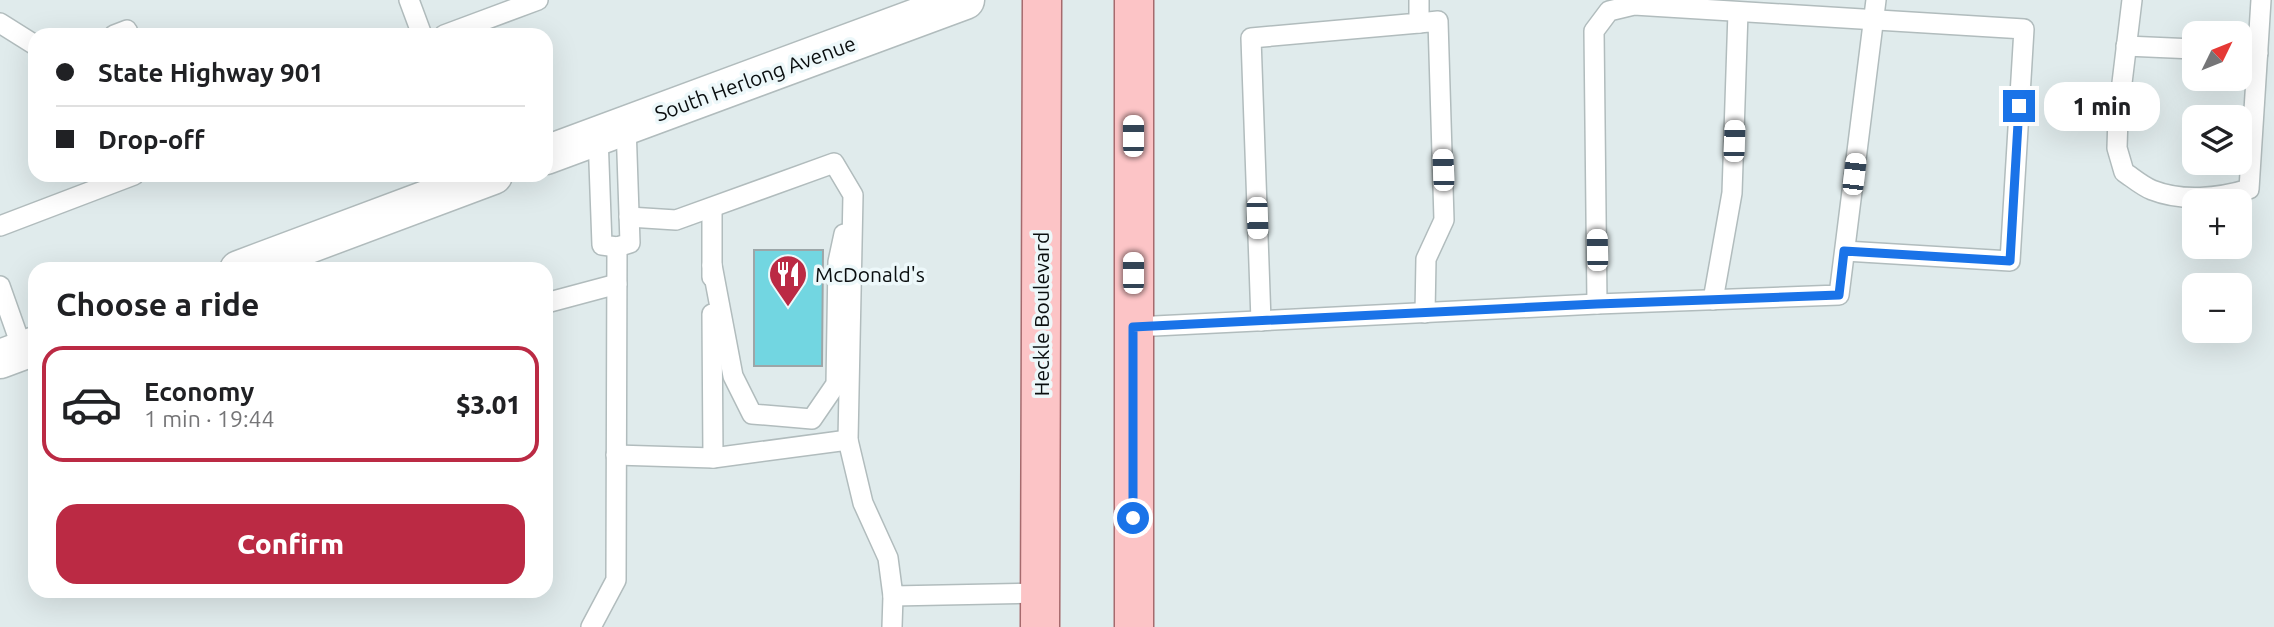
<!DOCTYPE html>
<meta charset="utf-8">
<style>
body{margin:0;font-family:Ubuntu,sans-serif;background:#f2f2f2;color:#202124;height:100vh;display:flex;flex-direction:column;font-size:26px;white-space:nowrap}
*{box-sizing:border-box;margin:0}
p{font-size:23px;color:#757577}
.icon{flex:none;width:38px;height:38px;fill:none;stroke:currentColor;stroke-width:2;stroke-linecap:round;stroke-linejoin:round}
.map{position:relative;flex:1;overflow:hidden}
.panel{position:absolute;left:28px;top:262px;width:525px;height:336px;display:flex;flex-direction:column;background:#fff;border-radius:21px;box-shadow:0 7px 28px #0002}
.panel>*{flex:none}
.top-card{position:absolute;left:28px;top:28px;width:525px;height:154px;border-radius:21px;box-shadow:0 7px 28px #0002;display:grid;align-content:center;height:154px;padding:0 28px;background:#fff}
.needle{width:46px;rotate:47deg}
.fabs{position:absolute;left:2182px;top:21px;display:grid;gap:14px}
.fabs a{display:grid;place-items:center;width:70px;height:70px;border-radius:14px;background:#fff;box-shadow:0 7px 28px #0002;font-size:35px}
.end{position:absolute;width:32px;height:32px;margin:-16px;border:9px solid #1a73e8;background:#fff;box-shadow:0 0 0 4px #fff}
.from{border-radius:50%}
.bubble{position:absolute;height:49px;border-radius:21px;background:#fff;box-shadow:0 7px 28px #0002;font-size:23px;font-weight:800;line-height:49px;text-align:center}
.car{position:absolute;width:21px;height:42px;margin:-21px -10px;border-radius:9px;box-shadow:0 0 5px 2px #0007;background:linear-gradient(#fff 24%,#345 0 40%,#fff 0 76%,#345 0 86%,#fff 0)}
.top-card b{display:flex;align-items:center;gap:24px;height:66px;font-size:26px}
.top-card b+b{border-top:2px solid #e0e0e0}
.top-card i{width:18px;height:18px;background:#202124}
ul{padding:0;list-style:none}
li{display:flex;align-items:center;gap:21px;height:116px;margin:0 14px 10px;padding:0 14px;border:4px solid transparent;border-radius:21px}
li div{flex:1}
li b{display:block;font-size:26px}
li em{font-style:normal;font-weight:800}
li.current{border-color:#bb2a44}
li>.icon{width:63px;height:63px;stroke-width:1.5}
h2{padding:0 28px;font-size:32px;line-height:84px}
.primary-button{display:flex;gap:14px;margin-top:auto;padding:14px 28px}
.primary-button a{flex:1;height:80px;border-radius:21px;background:#bb2a44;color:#fff;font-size:28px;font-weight:800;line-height:80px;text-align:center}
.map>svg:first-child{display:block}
.building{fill:#72d6e1;stroke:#9ca6a8;stroke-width:2}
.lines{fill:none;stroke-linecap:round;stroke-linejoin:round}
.lane-casing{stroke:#b1bcbd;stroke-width:22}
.secondary-casing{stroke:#b1bcbd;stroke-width:41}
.primary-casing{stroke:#a66a6d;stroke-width:41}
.lane{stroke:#fff;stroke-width:19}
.secondary{stroke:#fff;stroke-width:38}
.primary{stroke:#fcc4c6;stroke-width:38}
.route{stroke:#1a73e8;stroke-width:9}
.labels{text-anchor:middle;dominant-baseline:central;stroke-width:7;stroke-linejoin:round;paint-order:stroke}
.street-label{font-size:21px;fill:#0a0e0f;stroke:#edf8fa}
.poi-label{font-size:21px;fill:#0a0e0f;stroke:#edf8fa;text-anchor:start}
</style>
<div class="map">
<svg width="2274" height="627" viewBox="0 0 2274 627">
<rect width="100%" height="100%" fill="#e0ebec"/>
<!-- building -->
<path class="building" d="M 754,250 L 823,250 L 822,366 L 754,366 Z"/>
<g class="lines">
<defs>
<g id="lane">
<path d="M 409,0 L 422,35"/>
<path d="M 2132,0 L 2118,116 L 2117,148 L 2124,172 C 2133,178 2142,186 2152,190 C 2182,202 2219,198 2249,189 L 2261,0"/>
<path d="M 0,23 L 35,45"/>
<path d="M 1419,23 L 1438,21 L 1444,220 L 1426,259 L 1425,313"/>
<path d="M 114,35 L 127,30 L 129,35"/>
<path d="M 444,35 L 538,0"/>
<path d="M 2126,46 L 2194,49"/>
<path d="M 2240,52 L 2258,53"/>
<path d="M 598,136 L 602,245 L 617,247 L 630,243 L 626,125"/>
<path d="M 712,208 L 712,277"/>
<path d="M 629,217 L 676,220 L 834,163 L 853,195 L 848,440 L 863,503 L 888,558 L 893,596 L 1041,593"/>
<path d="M 0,226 L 134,175"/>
<path d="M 712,265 L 733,376 L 752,414 L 812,419 L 836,384 L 838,262 L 844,234"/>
<path d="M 0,286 L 23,351"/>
<path d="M 1713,300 L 1732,193 L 1738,12"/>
<path d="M 546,303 L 617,284"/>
<path d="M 1597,304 L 1594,31 L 1609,11 L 1634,5 L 2024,29 L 2010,261 L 1845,251"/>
<path d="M 712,314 L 713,458"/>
<path d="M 1261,321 L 1251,38 L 1419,23 L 1419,0"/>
<path d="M 1134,327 L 1597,304 L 1839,295 L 1876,0"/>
<path d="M 616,455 L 713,458 L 848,440"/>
<path d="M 591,627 L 616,580 L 617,247"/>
<path d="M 892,627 L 893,596"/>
</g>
<g id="secondary">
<path d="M 546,155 L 965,0"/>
<path d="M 239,270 L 493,175"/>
<path d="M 0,359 L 35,346"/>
</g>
<g id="primary">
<path d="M 1134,0 L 1134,627"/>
<path d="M 1040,627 L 1042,0"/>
</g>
</defs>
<!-- lane casing -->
<use href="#lane" class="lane-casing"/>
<!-- secondary casing -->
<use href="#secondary" class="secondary-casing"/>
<!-- primary casing -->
<use href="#primary" class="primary-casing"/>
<!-- lane -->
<use href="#lane" class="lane"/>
<!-- secondary -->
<use href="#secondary" class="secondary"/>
<!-- primary -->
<use href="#primary" class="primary"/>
</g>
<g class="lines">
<!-- route -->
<path class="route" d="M 1133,518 L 1133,327 L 1597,304 L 1839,295 L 1844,251 L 2010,261 L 2019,106"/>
</g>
<!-- icons -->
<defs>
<symbol id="restaurant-pin" viewBox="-11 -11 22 30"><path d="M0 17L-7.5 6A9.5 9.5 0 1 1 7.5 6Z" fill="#bb2a44" stroke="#edf8fa"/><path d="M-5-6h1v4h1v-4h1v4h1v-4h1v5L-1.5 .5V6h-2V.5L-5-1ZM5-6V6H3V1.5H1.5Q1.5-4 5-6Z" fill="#fff"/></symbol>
</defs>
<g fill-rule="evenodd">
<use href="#restaurant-pin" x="766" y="252" width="44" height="60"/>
</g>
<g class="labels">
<!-- street labels -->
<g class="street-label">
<text transform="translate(755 78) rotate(-20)">South Herlong Avenue</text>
<text transform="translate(1041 314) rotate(-90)">Heckle Boulevard</text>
</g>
<!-- poi labels -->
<g class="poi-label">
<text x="815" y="274">McDonald's</text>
</g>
</g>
</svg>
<div class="fabs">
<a><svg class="needle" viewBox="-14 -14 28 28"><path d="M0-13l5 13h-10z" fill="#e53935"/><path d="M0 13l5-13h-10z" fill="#757577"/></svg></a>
<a><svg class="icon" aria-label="layers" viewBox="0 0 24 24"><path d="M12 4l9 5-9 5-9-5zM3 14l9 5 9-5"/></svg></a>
<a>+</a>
<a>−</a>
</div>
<i class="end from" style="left:1133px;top:518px"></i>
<i class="end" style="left:2019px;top:106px"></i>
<div class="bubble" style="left:2044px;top:82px;width:116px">1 min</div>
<i class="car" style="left:1133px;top:136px;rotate:0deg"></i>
<i class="car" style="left:1734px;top:141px;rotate:2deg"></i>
<i class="car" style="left:1443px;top:170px;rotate:358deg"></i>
<i class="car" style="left:1854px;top:174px;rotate:7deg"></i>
<i class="car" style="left:1257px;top:218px;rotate:178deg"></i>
<i class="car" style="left:1597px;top:250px;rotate:359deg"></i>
<i class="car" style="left:1133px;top:273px;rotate:0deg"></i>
<div class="top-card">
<b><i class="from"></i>State Highway 901</b>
<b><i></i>Drop-off</b>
</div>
<section class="panel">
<h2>Choose a ride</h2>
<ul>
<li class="current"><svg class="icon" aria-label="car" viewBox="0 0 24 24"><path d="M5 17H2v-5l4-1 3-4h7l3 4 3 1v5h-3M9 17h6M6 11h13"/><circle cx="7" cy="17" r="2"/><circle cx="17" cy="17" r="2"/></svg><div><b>Economy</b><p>1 min · 19:44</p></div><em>$3.01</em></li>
</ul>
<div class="primary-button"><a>Confirm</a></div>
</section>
</div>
